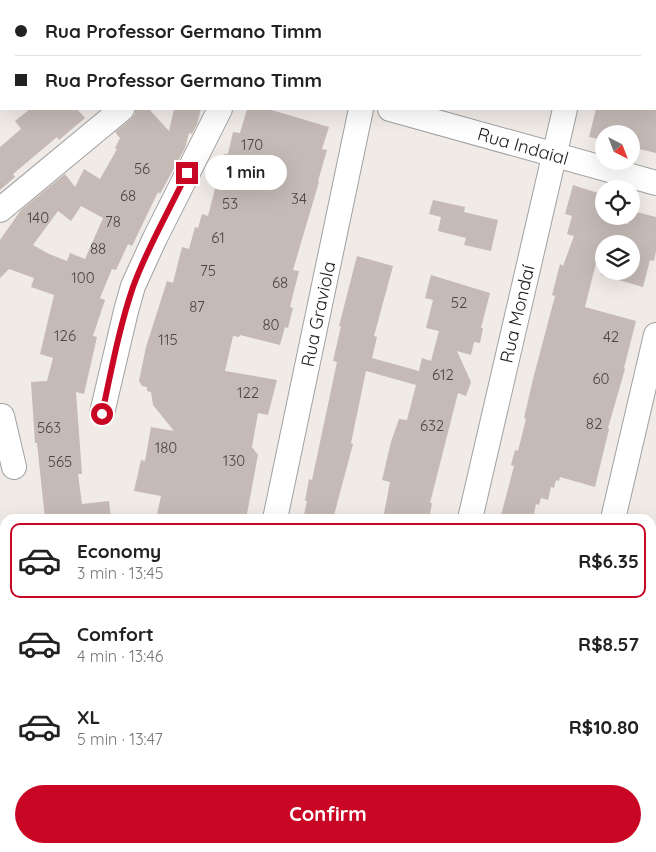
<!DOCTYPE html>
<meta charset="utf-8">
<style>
body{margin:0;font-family:Quicksand,sans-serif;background:#f6f6f6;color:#222;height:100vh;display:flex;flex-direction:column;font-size:19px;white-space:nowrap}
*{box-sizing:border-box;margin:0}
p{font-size:16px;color:#767676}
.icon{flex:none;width:28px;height:28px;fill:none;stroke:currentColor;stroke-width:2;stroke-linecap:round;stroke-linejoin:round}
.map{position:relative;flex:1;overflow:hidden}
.sheet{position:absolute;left:0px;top:514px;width:656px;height:339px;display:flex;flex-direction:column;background:#fff;border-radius:15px 15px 0 0;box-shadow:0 5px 20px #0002}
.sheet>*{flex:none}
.banner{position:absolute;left:0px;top:0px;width:656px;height:110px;box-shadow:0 5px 20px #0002;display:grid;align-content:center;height:110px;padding:0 15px;background:#fff}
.needle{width:32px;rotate:138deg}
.tools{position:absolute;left:595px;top:125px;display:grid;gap:10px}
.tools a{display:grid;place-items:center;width:45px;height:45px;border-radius:50%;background:#fff;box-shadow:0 5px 20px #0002;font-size:25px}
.end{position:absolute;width:22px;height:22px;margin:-11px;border:6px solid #c90725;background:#fff;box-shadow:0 0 0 2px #fff}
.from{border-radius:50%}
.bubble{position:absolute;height:35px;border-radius:18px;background:#fff;box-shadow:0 5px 20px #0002;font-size:16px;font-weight:800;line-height:35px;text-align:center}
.banner b{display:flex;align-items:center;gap:18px;height:48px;font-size:19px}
.banner b+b{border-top:1px solid #e0e0e0}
.banner i{width:12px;height:12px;background:#222}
ul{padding:9px 0 0;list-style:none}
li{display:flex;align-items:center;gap:15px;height:75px;margin:0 10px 8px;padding:0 5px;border:2px solid transparent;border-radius:10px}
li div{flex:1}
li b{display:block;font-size:19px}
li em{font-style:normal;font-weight:800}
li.active{border-color:#c90725}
li>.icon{width:45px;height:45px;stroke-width:1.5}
.primary-button{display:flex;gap:10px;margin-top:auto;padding:10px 15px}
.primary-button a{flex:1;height:58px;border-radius:30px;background:#c90725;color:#fff;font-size:20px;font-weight:800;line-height:58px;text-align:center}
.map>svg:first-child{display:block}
.building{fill:#c5bab6;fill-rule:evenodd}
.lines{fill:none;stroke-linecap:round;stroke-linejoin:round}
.minor-casing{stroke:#a1a1a1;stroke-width:26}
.minor{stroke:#fff;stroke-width:24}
.route{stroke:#c90725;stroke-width:6}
.labels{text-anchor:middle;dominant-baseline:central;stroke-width:4.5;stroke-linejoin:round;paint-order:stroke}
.number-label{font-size:15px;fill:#494646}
.street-label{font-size:18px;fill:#202020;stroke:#fff}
</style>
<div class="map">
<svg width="656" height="852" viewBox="0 0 656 852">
<rect width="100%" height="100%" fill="#f0ebe7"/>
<!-- building -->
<g class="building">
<path d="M 30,109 L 77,109 L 85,118 L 59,140 L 57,137 L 13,174 L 15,177 L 0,190 L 0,147 L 21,129 L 15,121 Z"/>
<path d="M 135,109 L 149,109 L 169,131 L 174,109 L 201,109 L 197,124 L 192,134 L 189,133 L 185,148 L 160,194 L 158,192 L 132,246 L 128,244 L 116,270 L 112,269 L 100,298 L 105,300 L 93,336 L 97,337 L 84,394 L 76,392 L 82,474 L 78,474 L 82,504 L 109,501 L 111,519 L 45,519 L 37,443 L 35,443 L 31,382 L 47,381 L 53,358 L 40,354 L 54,295 L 31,287 L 34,278 L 9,269 L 0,278 L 0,240 L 21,210 L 65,174 L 75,187 L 84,169 L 100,179 L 117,149 L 115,148 L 120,138 L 115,132 L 131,119 L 135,114 ZM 81,206 L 103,218 L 85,259 L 70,253 L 67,261 L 49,254 L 33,245 L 58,211 L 71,221 Z"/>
<path d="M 247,109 L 268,109 L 329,127 L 322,149 L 327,150 L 318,181 L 319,182 L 293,270 L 299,271 L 290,307 L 293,308 L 288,328 L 285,327 L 280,345 L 240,335 L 239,337 L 233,336 L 225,371 L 277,380 L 268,415 L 258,413 L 252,447 L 258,455 L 246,519 L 156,519 L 161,496 L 134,491 L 141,460 L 145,461 L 151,427 L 174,431 L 153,405 L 151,392 L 147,391 L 147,387 L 142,386 L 139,381 L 146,347 L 167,281 L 173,283 L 182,247 L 189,249 L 195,227 L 198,228 L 202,214 L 208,216 L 224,154 L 228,154 L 233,132 L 240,133 Z"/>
<path d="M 596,109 L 656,109 L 656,153 L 631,147 L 631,134 L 604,134 L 604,140 L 589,137 Z"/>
<path d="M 573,185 L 604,195 L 604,217 L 628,224 L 632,211 L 656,217 L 656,251 L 654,261 L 650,260 L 643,287 L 601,275 L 602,271 L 631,271 L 631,244 L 601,244 L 593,275 L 585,307 L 636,321 L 624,368 L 625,369 L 608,428 L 609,429 L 595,487 L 560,477 L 559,481 L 556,480 L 554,488 L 551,487 L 548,500 L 541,498 L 539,505 L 536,504 L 533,519 L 500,519 L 514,466 L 511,465 L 515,450 L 518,451 L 526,419 L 524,418 L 533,379 L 555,296 L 552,295 L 560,264 L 563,266 L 574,236 L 567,234 L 572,216 L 565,214 Z"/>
<path d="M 433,200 L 465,207 L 464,212 L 498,220 L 491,251 L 464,245 L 466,238 L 438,231 L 441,217 L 429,214 Z"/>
<path d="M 357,256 L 393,266 L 374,336 L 377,337 L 372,358 L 419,371 L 422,358 L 431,361 L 439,331 L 426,328 L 433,300 L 425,298 L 431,275 L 490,293 L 481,328 L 483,328 L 480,343 L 474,342 L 471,355 L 457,351 L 471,382 L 466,396 L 458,393 L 430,503 L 432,503 L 429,519 L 383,519 L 390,482 L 382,480 L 391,442 L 399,419 L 407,420 L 416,385 L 366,371 L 351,443 L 353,444 L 333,519 L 303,519 L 307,501 L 305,501 L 309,479 L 312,480 L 337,362 L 333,361 L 341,326 L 339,326 Z"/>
</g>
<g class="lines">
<defs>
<g id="minor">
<path d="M 0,0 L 3,1"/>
<path d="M 82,1 L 82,0"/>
<path d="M 316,1 L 316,0"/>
<path d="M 590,1 L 590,0"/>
<path d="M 390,109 L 656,183"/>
<path d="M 0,210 L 122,109"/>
<path d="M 102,413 L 126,311 L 133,286 L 155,238 L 220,109"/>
<path d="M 0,416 L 2,416 L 14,467"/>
<path d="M 275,519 L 361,109"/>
<path d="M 470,519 L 565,109"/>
<path d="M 613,519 L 656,335"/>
<path d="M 651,655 L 656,659"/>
<path d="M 0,662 L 5,661"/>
<path d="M 222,848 L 225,852"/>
<path d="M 158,852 L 165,848"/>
<path d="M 248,852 L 255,848"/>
<path d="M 371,852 L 376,848"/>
<path d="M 531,852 L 532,848"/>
</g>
</defs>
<!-- minor casing -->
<use href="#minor" class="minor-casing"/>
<!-- minor -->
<use href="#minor" class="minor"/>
</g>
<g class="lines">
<!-- route -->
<path class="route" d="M 102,414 C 111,372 119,328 133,287 C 147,248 169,211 187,173"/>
</g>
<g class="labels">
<!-- number labels -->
<g class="number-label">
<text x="252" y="144">170</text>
<text x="142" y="168">56</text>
<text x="128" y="195">68</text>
<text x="299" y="198">34</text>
<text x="230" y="203">53</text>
<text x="38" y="217">140</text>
<text x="113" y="221">78</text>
<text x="218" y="237">61</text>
<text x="98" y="248">88</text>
<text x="208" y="270">75</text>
<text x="83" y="277">100</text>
<text x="280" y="282">68</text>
<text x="459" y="302">52</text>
<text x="197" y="306">87</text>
<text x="271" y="324">80</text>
<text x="65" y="335">126</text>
<text x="611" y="336">42</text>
<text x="168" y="339">115</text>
<text x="443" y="374">612</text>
<text x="601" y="378">60</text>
<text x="248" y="392">122</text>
<text x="594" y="423">82</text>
<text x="432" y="425">632</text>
<text x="49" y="427">563</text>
<text x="166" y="447">180</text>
<text x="234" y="460">130</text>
<text x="60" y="461">565</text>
</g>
<!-- street labels -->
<g class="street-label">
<text transform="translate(523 146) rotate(16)">Rua Indaial</text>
<text transform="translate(318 314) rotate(-78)">Rua Graviola</text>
<text transform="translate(517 314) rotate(-77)">Rua Mondaí</text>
</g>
</g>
</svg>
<div class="tools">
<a><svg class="needle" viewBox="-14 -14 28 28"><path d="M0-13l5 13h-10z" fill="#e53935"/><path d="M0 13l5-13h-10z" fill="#767676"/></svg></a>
<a><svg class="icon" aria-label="locate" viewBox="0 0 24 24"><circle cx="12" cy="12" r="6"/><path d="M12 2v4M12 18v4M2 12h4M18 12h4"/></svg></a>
<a><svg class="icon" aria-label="layers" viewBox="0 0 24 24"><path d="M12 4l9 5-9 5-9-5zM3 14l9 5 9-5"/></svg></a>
</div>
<i class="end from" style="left:102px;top:414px"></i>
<i class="end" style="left:187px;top:173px"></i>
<div class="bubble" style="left:205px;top:155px;width:82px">1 min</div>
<div class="banner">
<b><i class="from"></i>Rua Professor Germano Timm</b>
<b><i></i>Rua Professor Germano Timm</b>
</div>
<section class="sheet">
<ul>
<li class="active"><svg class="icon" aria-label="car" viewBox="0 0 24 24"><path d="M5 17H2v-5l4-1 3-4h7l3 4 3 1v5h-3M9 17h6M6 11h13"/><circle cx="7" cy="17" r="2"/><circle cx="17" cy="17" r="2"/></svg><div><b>Economy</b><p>3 min · 13:45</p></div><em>R$6.35</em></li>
<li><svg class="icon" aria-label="car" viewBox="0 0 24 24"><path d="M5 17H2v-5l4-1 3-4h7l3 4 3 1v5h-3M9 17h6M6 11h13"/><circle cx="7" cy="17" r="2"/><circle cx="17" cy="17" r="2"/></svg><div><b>Comfort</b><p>4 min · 13:46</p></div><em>R$8.57</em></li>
<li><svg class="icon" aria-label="car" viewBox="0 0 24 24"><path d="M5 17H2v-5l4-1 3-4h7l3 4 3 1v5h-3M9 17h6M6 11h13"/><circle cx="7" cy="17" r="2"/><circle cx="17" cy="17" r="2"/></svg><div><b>XL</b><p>5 min · 13:47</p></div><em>R$10.80</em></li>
</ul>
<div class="primary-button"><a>Confirm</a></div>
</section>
</div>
